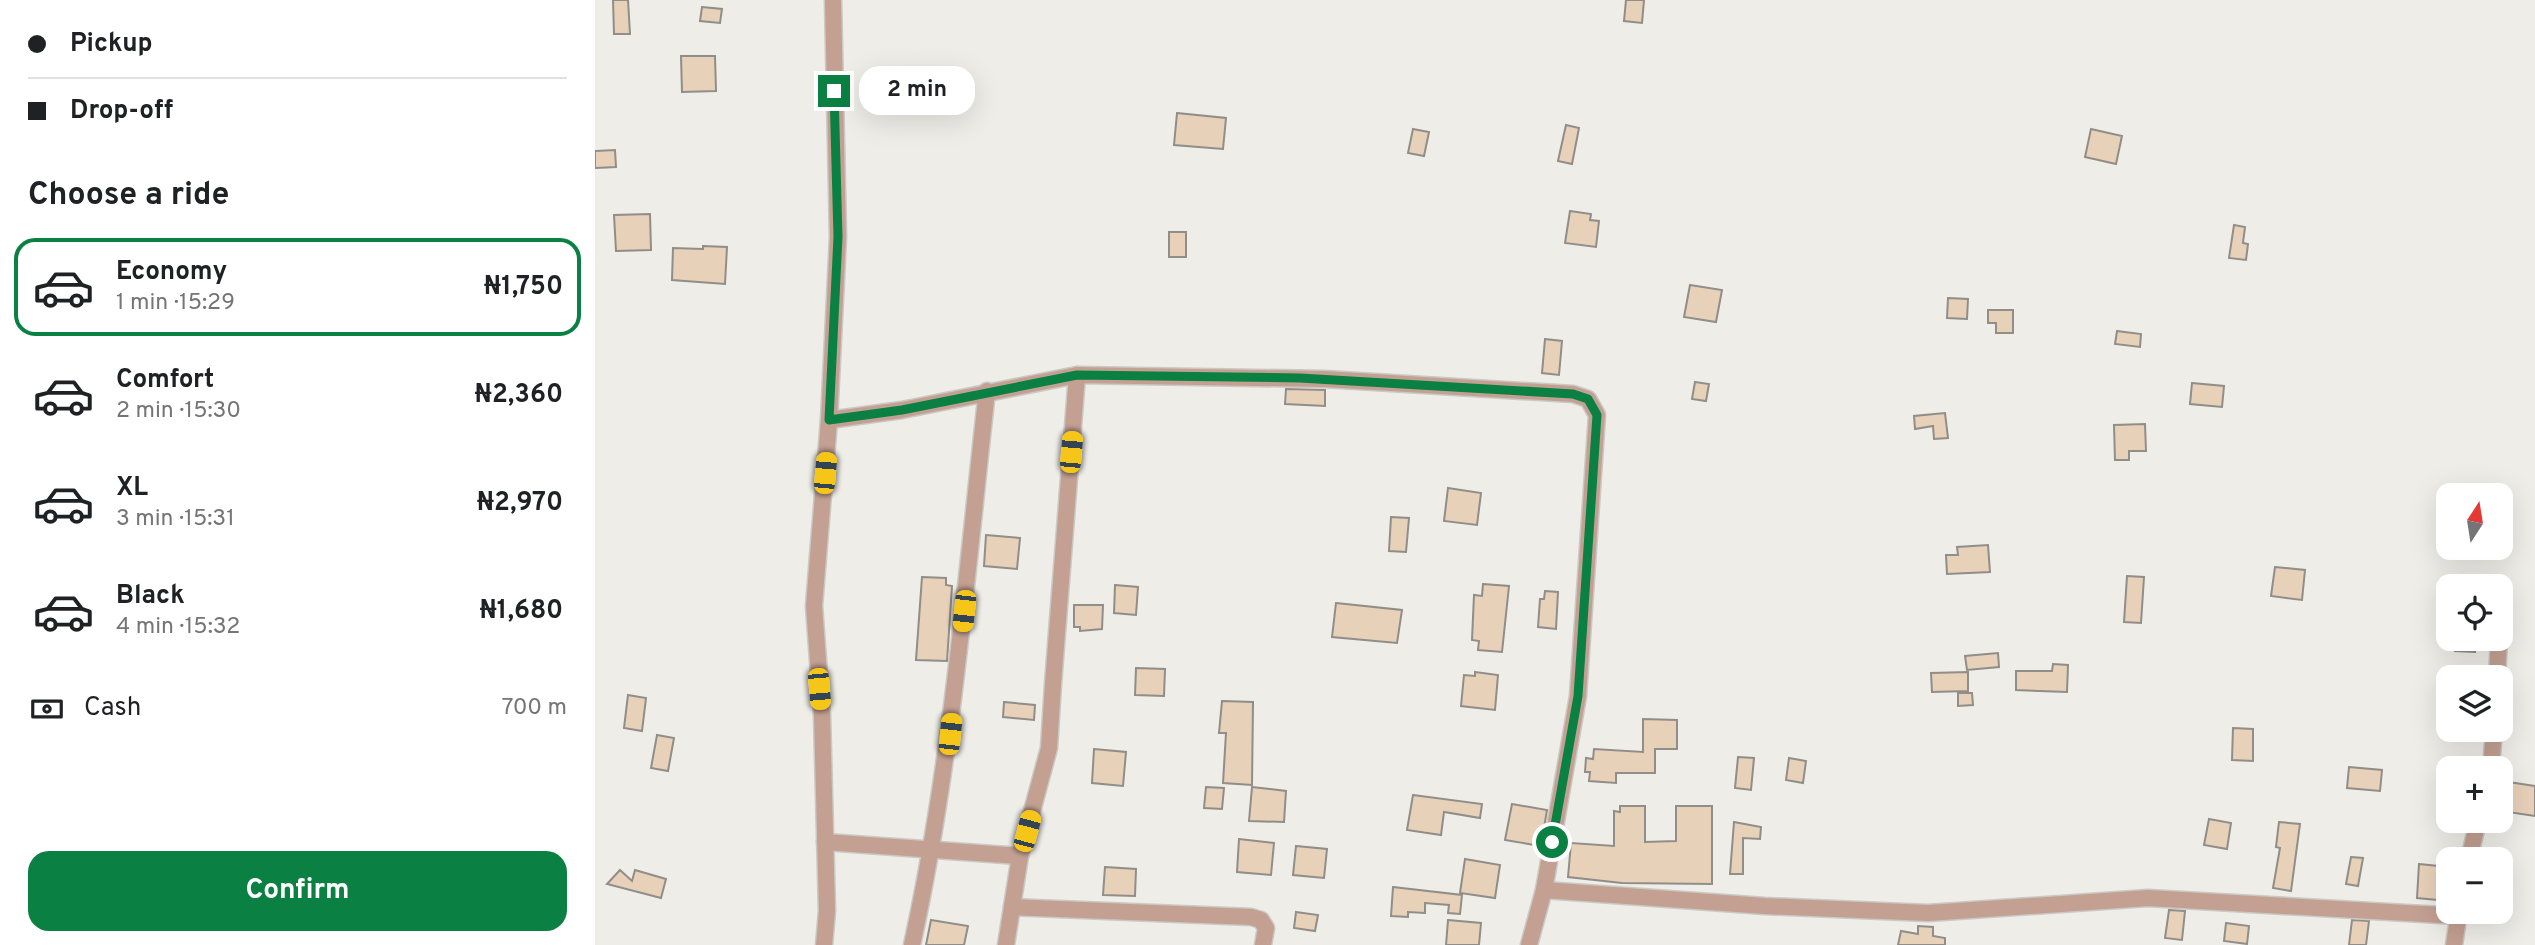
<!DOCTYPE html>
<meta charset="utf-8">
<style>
body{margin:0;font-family:Overpass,sans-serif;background:#f2f2f2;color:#202124;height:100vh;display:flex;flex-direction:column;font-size:26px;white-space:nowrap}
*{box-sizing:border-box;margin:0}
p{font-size:23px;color:#757577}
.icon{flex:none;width:38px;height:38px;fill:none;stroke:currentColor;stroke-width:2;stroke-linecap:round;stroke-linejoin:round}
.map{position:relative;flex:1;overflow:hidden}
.sheet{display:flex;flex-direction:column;background:#fff;width:595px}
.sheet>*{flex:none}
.banner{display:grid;align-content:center;height:154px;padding:0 28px;background:#fff}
.needle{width:46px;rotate:12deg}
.fabs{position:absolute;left:1841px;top:483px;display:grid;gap:14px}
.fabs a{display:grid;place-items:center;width:77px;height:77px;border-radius:14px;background:#fff;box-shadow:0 7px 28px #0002;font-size:35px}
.end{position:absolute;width:32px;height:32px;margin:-16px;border:9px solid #0b8043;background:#fff;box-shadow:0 0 0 4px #fff}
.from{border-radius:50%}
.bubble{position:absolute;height:49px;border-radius:21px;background:#fff;box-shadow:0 7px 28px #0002;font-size:23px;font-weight:700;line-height:49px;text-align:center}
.car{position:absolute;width:21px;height:42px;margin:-21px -10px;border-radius:9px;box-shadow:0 0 5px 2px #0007;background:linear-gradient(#f5c518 24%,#345 0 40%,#f5c518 0 76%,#345 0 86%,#f5c518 0)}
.banner b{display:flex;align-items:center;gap:24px;height:66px;font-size:26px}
.banner b+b{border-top:2px solid #e0e0e0}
.banner i{width:18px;height:18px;background:#202124}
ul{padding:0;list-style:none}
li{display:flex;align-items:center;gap:21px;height:98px;margin:0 14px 10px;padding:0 14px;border:4px solid transparent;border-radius:21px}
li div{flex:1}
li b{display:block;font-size:26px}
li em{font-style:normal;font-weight:700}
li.selected{border-color:#0b8043}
li>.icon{width:63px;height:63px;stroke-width:1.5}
h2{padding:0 28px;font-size:32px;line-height:84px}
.pay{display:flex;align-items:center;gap:18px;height:77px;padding:0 28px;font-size:26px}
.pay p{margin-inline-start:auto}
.button{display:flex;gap:14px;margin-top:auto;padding:14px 28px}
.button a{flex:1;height:80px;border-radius:21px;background:#0b8043;color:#fff;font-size:28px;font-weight:700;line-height:80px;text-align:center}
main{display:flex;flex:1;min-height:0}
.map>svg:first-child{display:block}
.building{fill:#e8d1b9;stroke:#918d89;stroke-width:2}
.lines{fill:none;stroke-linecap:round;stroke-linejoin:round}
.minor-casing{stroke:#cac9c5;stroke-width:19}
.minor{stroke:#c3a092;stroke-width:16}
.route{stroke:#0b8043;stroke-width:9}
</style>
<main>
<section class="sheet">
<div class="banner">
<b><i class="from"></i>Pickup</b>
<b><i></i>Drop-off</b>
</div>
<h2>Choose a ride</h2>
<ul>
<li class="selected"><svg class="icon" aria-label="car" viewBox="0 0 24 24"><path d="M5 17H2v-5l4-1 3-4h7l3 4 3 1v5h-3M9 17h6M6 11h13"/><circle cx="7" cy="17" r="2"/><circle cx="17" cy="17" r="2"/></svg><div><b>Economy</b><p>1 min · 15:29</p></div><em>₦1,750</em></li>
<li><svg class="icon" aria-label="car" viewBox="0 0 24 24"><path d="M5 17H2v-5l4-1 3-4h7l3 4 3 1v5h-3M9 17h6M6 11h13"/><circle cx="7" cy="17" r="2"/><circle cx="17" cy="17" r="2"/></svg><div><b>Comfort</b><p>2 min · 15:30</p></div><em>₦2,360</em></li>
<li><svg class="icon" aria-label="car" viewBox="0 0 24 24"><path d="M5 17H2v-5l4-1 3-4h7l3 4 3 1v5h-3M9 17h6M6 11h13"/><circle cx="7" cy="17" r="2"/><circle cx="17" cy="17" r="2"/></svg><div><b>XL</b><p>3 min · 15:31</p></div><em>₦2,970</em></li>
<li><svg class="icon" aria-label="car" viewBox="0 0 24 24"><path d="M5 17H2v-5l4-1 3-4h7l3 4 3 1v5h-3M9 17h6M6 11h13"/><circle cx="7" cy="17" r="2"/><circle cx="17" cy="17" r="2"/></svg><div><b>Black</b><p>4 min · 15:32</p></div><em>₦1,680</em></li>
</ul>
<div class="pay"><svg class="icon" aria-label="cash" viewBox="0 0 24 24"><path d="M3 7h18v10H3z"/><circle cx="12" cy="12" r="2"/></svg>Cash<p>700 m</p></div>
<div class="button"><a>Confirm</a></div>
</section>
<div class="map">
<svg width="1940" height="945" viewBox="0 0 1940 945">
<rect width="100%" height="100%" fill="#eeede8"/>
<!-- building -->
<g class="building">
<path d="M 18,0 L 33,0 L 35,34 L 19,34 Z"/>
<path d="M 1031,0 L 1049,0 L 1047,23 L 1029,21 Z"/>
<path d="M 107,7 L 127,9 L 125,23 L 105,21 Z"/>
<path d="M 86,56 L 120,56 L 121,91 L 87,92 Z"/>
<path d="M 582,113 L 631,118 L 628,149 L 579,145 Z"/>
<path d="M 971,125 L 984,128 L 977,164 L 963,161 Z"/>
<path d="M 818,129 L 834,132 L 829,156 L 813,153 Z"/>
<path d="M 1496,129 L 1527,136 L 1521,164 L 1490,157 Z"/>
<path d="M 20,150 L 21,167 L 0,168 L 0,151 Z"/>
<path d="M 975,211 L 996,214 L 995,220 L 1004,221 L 1001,247 L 970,243 Z"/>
<path d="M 55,214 L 56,250 L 21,251 L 19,215 Z"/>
<path d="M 1639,225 L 1650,227 L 1648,243 L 1653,244 L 1651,260 L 1634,258 Z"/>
<rect x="574" y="232" width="17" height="25"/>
<path d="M 108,246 L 132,247 L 130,284 L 77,280 L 78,248 L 108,249 Z"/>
<path d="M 1095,285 L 1127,290 L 1121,322 L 1089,317 Z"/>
<path d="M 1353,298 L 1373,299 L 1372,319 L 1352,318 Z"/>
<path d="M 1393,310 L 1418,310 L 1418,333 L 1401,333 L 1401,323 L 1393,323 Z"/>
<path d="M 1522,331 L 1546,334 L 1545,347 L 1520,344 Z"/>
<path d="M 950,339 L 967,341 L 964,375 L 947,373 Z"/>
<path d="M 1100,382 L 1114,384 L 1111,401 L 1097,399 Z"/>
<path d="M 1597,383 L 1629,386 L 1627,407 L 1595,404 Z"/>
<path d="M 691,389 L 730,390 L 730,406 L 690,404 Z"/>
<path d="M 1350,413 L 1353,438 L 1339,439 L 1338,426 L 1320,429 L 1319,416 Z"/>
<path d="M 1550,424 L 1551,451 L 1534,451 L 1534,460 L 1520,460 L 1519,425 Z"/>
<path d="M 853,488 L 886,493 L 882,525 L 849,521 Z"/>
<path d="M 796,517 L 814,518 L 811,552 L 794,551 Z"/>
<path d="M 391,535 L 425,538 L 422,569 L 389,566 Z"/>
<path d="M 1393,545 L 1395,572 L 1352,574 L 1351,555 L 1363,555 L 1362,547 Z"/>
<path d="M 1680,567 L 1710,570 L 1707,600 L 1676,596 Z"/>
<path d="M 1532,576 L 1549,577 L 1546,623 L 1529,622 Z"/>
<path d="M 327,577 L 351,578 L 351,585 L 357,586 L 352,661 L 321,660 Z"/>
<path d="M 888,584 L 914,586 L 907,652 L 883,650 L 884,641 L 877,640 L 879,595 L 887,596 Z"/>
<path d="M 520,585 L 543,587 L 541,615 L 519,613 Z"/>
<path d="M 950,591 L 963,592 L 961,629 L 943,627 L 945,599 L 949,599 Z"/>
<path d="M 741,603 L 807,610 L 802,643 L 737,637 Z"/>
<path d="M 479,605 L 508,605 L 507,629 L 485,631 L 485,627 L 479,627 Z"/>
<path d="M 1861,639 L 1880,639 L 1880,652 L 1860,651 Z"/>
<path d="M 1403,653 L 1404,667 L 1372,670 L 1370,656 Z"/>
<path d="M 1458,664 L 1473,665 L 1472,692 L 1421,690 L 1421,671 L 1457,671 Z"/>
<path d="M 541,668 L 570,669 L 569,696 L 540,695 Z"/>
<path d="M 880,672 L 903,675 L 900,710 L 866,706 L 869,675 L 880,676 Z"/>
<path d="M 1373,672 L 1373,691 L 1337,692 L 1336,673 Z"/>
<path d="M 1363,693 L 1377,693 L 1378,705 L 1363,706 Z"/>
<path d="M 33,695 L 51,698 L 47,731 L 29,728 Z"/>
<path d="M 627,701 L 658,702 L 657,785 L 628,783 L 631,733 L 624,733 Z"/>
<path d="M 409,702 L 440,705 L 439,720 L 408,717 Z"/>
<path d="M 1048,719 L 1082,720 L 1082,749 L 1060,749 L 1060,773 L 1021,773 L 1021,783 L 994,781 L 995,772 L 990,772 L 991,758 L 998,759 L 999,749 L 1048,752 Z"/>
<path d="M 1638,728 L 1658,729 L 1658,761 L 1637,760 Z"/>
<path d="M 62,735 L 79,738 L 73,771 L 56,768 Z"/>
<path d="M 499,749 L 531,752 L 528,786 L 497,783 Z"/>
<path d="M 1143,757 L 1159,758 L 1156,790 L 1140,788 Z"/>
<path d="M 1194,758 L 1211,761 L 1208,783 L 1191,780 Z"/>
<path d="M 1754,767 L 1787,770 L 1785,791 L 1752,788 Z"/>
<path d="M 1907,781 L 1940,786 L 1940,816 L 1906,811 Z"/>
<path d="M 611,787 L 629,788 L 627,809 L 609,808 Z"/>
<path d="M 657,787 L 691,791 L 689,822 L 654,821 Z"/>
<path d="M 818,795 L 887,804 L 885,818 L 849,812 L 846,835 L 812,830 Z"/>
<path d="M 917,804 L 952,810 L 946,846 L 910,840 Z"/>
<path d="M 1025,806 L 1050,806 L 1050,842 L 1081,841 L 1081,806 L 1117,806 L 1117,884 L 1027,883 L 973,877 L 976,843 L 1019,846 L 1019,811 L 1025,812 Z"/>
<path d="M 1614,819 L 1636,823 L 1632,849 L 1609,845 Z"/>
<path d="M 1139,822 L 1166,827 L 1165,839 L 1148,838 L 1148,874 L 1135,874 Z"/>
<path d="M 1684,822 L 1705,824 L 1696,891 L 1678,888 L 1685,848 L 1681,847 Z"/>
<path d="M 644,839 L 679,843 L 676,875 L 642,872 Z"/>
<path d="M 701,846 L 732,849 L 729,878 L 698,875 Z"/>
<path d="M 1756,857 L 1768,858 L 1763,886 L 1751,884 Z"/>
<path d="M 870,859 L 905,865 L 900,898 L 865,893 Z"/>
<path d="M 1824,864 L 1853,867 L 1853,901 L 1822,898 Z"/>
<path d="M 510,867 L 541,869 L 540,896 L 508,895 Z"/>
<path d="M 25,870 L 37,881 L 40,870 L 71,879 L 66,898 L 12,884 Z"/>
<path d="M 798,887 L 867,895 L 865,914 L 853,913 L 854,905 L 830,903 L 830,913 L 813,912 L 813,917 L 796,916 Z"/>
<path d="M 1574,910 L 1590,911 L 1587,940 L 1570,938 Z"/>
<path d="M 701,912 L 723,915 L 720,931 L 699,928 Z"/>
<path d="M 336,920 L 373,926 L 369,945 L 331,945 Z"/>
<path d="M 853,920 L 886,923 L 884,945 L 851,945 Z"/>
<path d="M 1757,920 L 1774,921 L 1771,945 L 1754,945 Z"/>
<path d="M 1631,923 L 1654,926 L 1652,944 L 1629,941 Z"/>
<path d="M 1323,926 L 1338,927 L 1338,936 L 1350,938 L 1350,945 L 1303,945 L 1306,931 L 1323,934 Z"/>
</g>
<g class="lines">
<defs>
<g id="minor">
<path d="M 234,420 L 307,410 L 482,375 L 730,379 L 978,394 L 993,399 L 1002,415 L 983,696 L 949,890 L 934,945"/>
<path d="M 1902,677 L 1904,639"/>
<path d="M 1896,768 L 1899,730"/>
<path d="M 230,842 L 425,856"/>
<path d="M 1874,859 L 1883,821"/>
<path d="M 949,890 L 1170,906 L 1333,913 L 1553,898 L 1863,916"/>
<path d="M 417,907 L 656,917 L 666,920 L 671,928 L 668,945"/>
<path d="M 229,945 L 232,911 L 227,715 L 219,606 L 234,420 L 243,237 L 238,0"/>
<path d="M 317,945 C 357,762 371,577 392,391"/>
<path d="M 411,945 L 425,856 L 454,748 L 458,684 L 482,375"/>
<path d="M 1859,945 L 1864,912"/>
</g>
</defs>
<!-- minor casing -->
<use href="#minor" class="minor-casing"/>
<!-- minor -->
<use href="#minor" class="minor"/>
</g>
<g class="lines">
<!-- route -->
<path class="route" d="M 239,91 L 243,237 L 234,420 L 307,410 L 482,375 L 705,378 L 978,394 L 993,399 L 1002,415 L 983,696 L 957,842"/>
</g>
</svg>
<div class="fabs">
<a><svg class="needle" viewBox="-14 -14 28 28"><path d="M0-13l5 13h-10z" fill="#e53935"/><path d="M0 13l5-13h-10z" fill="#757577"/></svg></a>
<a><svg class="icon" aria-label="locate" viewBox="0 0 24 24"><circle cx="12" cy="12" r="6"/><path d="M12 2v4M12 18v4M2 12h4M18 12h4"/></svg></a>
<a><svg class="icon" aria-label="layers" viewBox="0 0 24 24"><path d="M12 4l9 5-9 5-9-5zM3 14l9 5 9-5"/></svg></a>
<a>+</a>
<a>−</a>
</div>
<i class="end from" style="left:957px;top:842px"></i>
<i class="end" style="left:239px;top:91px"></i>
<div class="bubble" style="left:264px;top:66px;width:116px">2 min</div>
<i class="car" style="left:476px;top:452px;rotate:5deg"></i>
<i class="car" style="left:230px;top:473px;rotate:5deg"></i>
<i class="car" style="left:369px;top:611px;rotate:186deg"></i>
<i class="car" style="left:224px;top:689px;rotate:175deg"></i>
<i class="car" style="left:355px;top:734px;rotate:6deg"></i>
<i class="car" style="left:432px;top:831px;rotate:15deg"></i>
</div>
</main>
